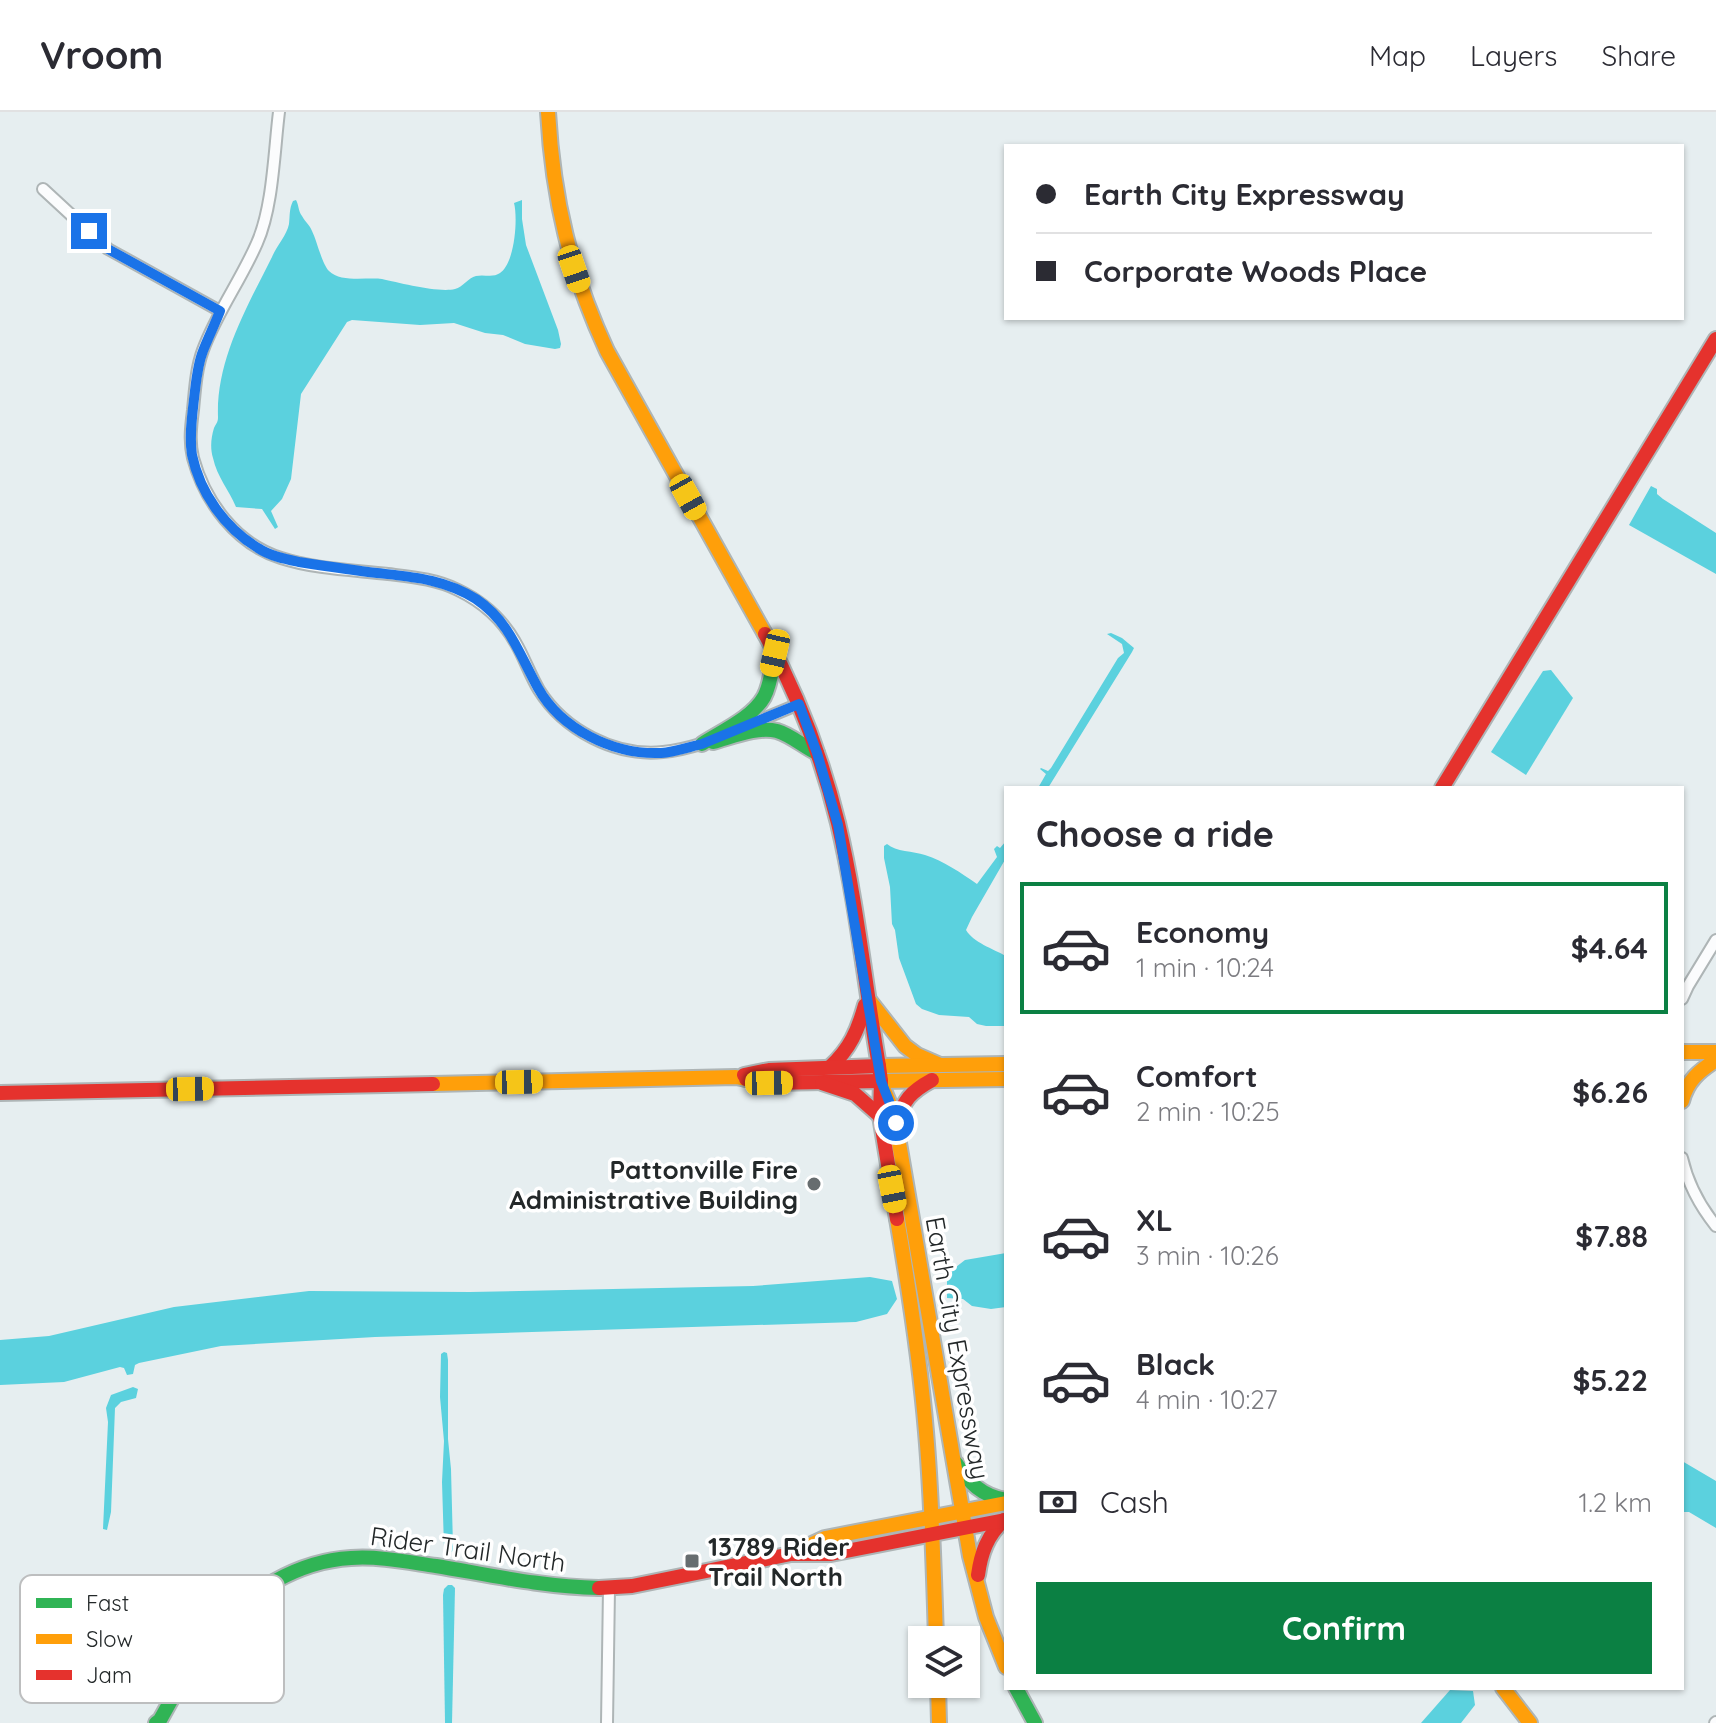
<!DOCTYPE html>
<meta charset="utf-8">
<style>
body{margin:0;font-family:Quicksand,sans-serif;background:#f2f2f3;color:#2b2b33;height:100vh;display:flex;flex-direction:column;font-size:30px;white-space:nowrap}
*{box-sizing:border-box;margin:0}
p{font-size:26px;color:#7c7c81}
.icon{flex:none;width:44px;height:44px;fill:none;stroke:currentColor;stroke-width:2;stroke-linecap:round;stroke-linejoin:round}
.map{position:relative;flex:1;overflow:hidden}
.side{position:absolute;left:1004px;top:674px;width:680px;height:904px;display:flex;flex-direction:column;background:#fff;border-radius:0px;box-shadow:0 2px 6px #0004}
.side>*{flex:none}
.top-card{position:absolute;left:1004px;top:32px;width:680px;height:176px;border-radius:0px;box-shadow:0 2px 6px #0004;display:grid;align-content:center;height:176px;padding:0 32px;background:#fff}
.buttons{position:absolute;left:908px;top:1514px;display:grid;gap:16px}
.buttons a{display:grid;place-items:center;width:72px;height:72px;border-radius:0px;background:#fff;box-shadow:0 2px 6px #0004;font-size:40px}
.end{position:absolute;width:36px;height:36px;margin:-18px;border:10px solid #1a73e8;background:#fff;box-shadow:0 0 0 4px #fff}
.from{border-radius:50%}
.car{position:absolute;width:24px;height:48px;margin:-24px -12px;border-radius:10px;box-shadow:0 0 6px 2px #0007;background:linear-gradient(#f5c518 24%,#345 0 40%,#f5c518 0 76%,#345 0 86%,#f5c518 0)}
.top-card b{display:flex;align-items:center;gap:28px;height:76px;font-size:30px}
.top-card b+b{border-top:2px solid #e1e1e2}
.top-card i{width:20px;height:20px;background:#2b2b33}
ul{padding:0;list-style:none}
li{display:flex;align-items:center;gap:24px;height:132px;margin:0 16px 12px;padding:0 16px;border:4px solid transparent;border-radius:0px}
li div{flex:1}
li b{display:block;font-size:30px}
li em{font-style:normal;font-weight:800}
li.selected{border-color:#0b8043}
li>.icon{width:72px;height:72px;stroke-width:1.5}
h2{padding:0 32px;font-size:36px;line-height:96px}
.pay{display:flex;align-items:center;gap:20px;height:88px;padding:0 32px;font-size:30px}
.pay p{margin-inline-start:auto}
.cta{display:flex;gap:16px;margin-top:auto;padding:16px 32px}
.cta a{flex:1;height:92px;border-radius:0px;background:#0b8043;color:#fff;font-size:32px;font-weight:800;line-height:92px;text-align:center}
header{display:flex;align-items:center;gap:48px;box-sizing:border-box;height:112px;padding:0 40px;background:#fff;border-bottom:2px solid #e1e1e2}
header strong{font-size:38px}
nav{display:flex;gap:44px;margin-inline-start:auto;font-size:28px}
.map>svg:first-child{display:block}
.water{fill:#5bd1de}
.lines{fill:none;stroke-linecap:round;stroke-linejoin:round}
.street-casing{stroke:#aeb5b6;stroke-width:14}
.fast-casing{stroke:#aeb5b6;stroke-width:18}
.slow-casing{stroke:#aeb5b6;stroke-width:18}
.jam-casing{stroke:#aeb5b6;stroke-width:18}
.street{stroke:#fbfcfd;stroke-width:10}
.fast{stroke:#30b455;stroke-width:14}
.slow{stroke:#ff9f0a;stroke-width:14}
.jam{stroke:#e5322d;stroke-width:14}
.route{stroke:#1a73e8;stroke-width:10}
.poi-dot{fill:#676d6f;stroke:#fff;stroke-width:3}
.labels{text-anchor:middle;dominant-baseline:central;stroke-width:7;stroke-linejoin:round;paint-order:stroke}
.poi-label{font-size:26px;font-weight:bold;fill:#232829;stroke:#fff;text-anchor:end}
.street-label{font-size:26px;fill:#232829;stroke:#fff}
.key{fill:#fff;stroke:#bdbebf;stroke-width:2}
.key-label{font-size:22px;fill:#232829}
</style>
<header>
<strong>Vroom</strong>
<nav><a>Map</a><a>Layers</a><a>Share</a></nav>
</header>
<div class="map">
<svg width="1716" height="1611" viewBox="0 0 1716 1611">
<rect width="100%" height="100%" fill="#e6eef0"/>
<!-- water -->
<g class="water">
<path d="M 296,88 C 299,93 298,99 302,104 C 305,110 310,113 312,119 C 317,129 322,152 329,159 C 341,171 367,165 382,167 C 400,171 439,181 455,177 C 463,175 468,166 476,164 C 484,162 493,166 500,161 C 515,151 518,106 514,91 L 522,88 L 522,107 L 526,133 L 558,218 L 561,232 L 560,236 L 555,237 L 525,232 L 503,223 L 485,221 L 454,211 L 420,213 L 352,208 L 347,210 L 301,282 L 291,367 L 282,387 L 271,399 L 278,415 L 275,417 L 262,397 L 236,395 C 229,378 217,365 213,346 C 210,336 211,326 214,316 C 217,310 218,310 218,305 C 216,248 247,195 272,145 C 276,135 287,123 289,112 C 290,104 289,97 293,89 Z"/>
<path d="M 1651,374 L 1657,377 L 1657,382 L 1663,387 L 1716,421 L 1716,462 L 1629,413 Z"/>
<path d="M 1111,521 L 1122,526 L 1134,536 L 1132,540 L 1048,676 L 1038,676 L 1046,662 L 1040,657 L 1041,656 L 1048,659 L 1051,656 L 1118,546 L 1124,541 L 1122,532 L 1107,522 Z"/>
<path d="M 1551,558 L 1573,586 L 1526,663 L 1491,640 L 1543,559 Z"/>
<path d="M 1006,729 L 1006,746 L 972,805 L 966,818 C 973,830 993,837 1006,844 L 1006,914 L 986,914 L 977,912 L 969,905 L 939,903 L 922,897 L 916,892 L 899,846 L 895,818 L 892,812 L 890,775 L 884,746 L 884,734 L 887,732 C 896,740 913,739 925,743 C 944,749 961,761 977,772 L 997,745 L 994,737 L 997,734 L 1000,736 Z"/>
<path d="M 1006,1141 L 1006,1195 L 991,1197 L 972,1194 L 963,1187 L 947,1186 L 947,1162 L 965,1148 Z"/>
<path d="M 870,1165 L 892,1169 L 897,1187 L 887,1202 L 856,1210 L 375,1225 L 221,1234 L 139,1251 L 135,1253 L 133,1262 L 127,1263 L 124,1256 L 120,1255 L 64,1270 L 0,1273 L 0,1228 L 49,1224 L 174,1195 L 309,1179 L 470,1180 L 753,1174 Z"/>
<path d="M 444,1240 L 447,1241 L 448,1248 L 448,1327 L 451,1357 L 453,1434 L 453,1439 L 450,1441 L 444,1435 L 442,1370 L 444,1329 L 440,1285 L 441,1242 Z"/>
<path d="M 133,1275 L 138,1277 L 136,1286 L 121,1290 L 115,1296 L 111,1400 L 107,1418 L 103,1417 L 108,1310 L 106,1296 L 111,1283 Z"/>
<path d="M 1682,1349 L 1716,1369 L 1716,1416 L 1689,1400 L 1682,1400 Z"/>
<path d="M 448,1473 L 452,1473 L 455,1476 L 452,1611 L 445,1611 L 443,1483 L 444,1477 Z"/>
<path d="M 1450,1578 L 1473,1579 L 1475,1593 L 1461,1611 L 1421,1611 Z"/>
</g>
<g class="lines">
<defs>
<g id="street">
<path d="M 279,0 C 274,40 273,95 257,131 C 241,168 217,200 203,238 C 196,257 195,278 193,298 C 191,314 189,330 193,346 C 205,390 236,432 281,446 C 315,457 353,458 388,462 C 412,465 436,467 458,478 C 481,489 502,507 515,530 C 524,545 530,563 539,578 C 564,618 615,645 663,640 C 677,639 691,635 704,631"/>
<path d="M 43,77 L 108,137 L 220,199"/>
<path d="M 741,616 L 799,592"/>
<path d="M 1682,887 L 1688,874 L 1716,828"/>
<path d="M 1682,1046 C 1688,1072 1699,1093 1716,1114"/>
<path d="M 607,1611 L 609,1477"/>
<path d="M 1715,1611 L 1716,1610"/>
</g>
<g id="fast">
<path d="M 713,630 C 732,625 757,614 777,619 C 791,623 804,635 817,641"/>
<path d="M 702,632 C 722,619 752,606 764,585 C 771,572 772,556 775,541"/>
<path d="M 956,1351 C 969,1371 982,1384 1006,1388"/>
<path d="M 1016,1576 L 1035,1611"/>
<path d="M 156,1611 L 160,1608 C 177,1578 193,1546 214,1520 C 247,1480 298,1449 351,1446 C 379,1444 408,1450 436,1454 C 490,1463 544,1475 599,1476"/>
</g>
<g id="slow">
<path d="M 548,0 C 553,88 570,159 607,239 L 765,522"/>
<path d="M 869,888 L 905,934 L 917,943 L 940,953"/>
<path d="M 1682,940 L 1716,940"/>
<path d="M 879,954 L 1006,952"/>
<path d="M 881,969 L 1006,967"/>
<path d="M 433,972 L 736,965 L 746,967"/>
<path d="M 883,976 L 894,1002 L 970,1444 L 986,1505 L 1006,1555"/>
<path d="M 1682,989 C 1687,969 1699,959 1716,948"/>
<path d="M 897,1107 C 909,1177 920,1248 926,1320 C 932,1389 934,1458 936,1528"/>
<path d="M 795,1440 L 825,1426 L 1006,1391"/>
<path d="M 938,1572 L 939,1611"/>
<path d="M 1503,1576 L 1530,1611"/>
</g>
<g id="jam">
<path d="M 765,522 C 797,581 822,646 838,711 C 857,791 865,873 879,954 L 881,969 L 880,1004 L 897,1107"/>
<path d="M 1442,676 L 1716,227"/>
<path d="M 830,955 C 850,937 858,918 865,893"/>
<path d="M 744,963 L 769,958 L 879,954"/>
<path d="M 746,967 L 769,971 L 881,969"/>
<path d="M 822,971 L 855,982 L 880,1004"/>
<path d="M 0,981 L 433,972"/>
<path d="M 896,1011 C 904,988 910,980 932,968"/>
<path d="M 978,1463 C 981,1441 987,1424 1004,1408"/>
<path d="M 599,1476 L 632,1474 L 791,1442 L 831,1442 L 1005,1408"/>
</g>
</defs>
<!-- street casing -->
<use href="#street" class="street-casing"/>
<!-- fast casing -->
<use href="#fast" class="fast-casing"/>
<!-- slow casing -->
<use href="#slow" class="slow-casing"/>
<!-- jam casing -->
<use href="#jam" class="jam-casing"/>
<!-- street -->
<use href="#street" class="street"/>
<!-- fast -->
<use href="#fast" class="fast"/>
<!-- slow -->
<use href="#slow" class="slow"/>
<!-- jam -->
<use href="#jam" class="jam"/>
</g>
<g class="lines">
<!-- route -->
<path class="route" d="M 89,119 L 108,137 L 220,199 C 215,212 208,226 203,239 C 197,254 196,271 194,287 C 192,305 189,325 192,343 C 200,381 225,416 258,436 C 270,444 285,447 299,450 C 325,454 351,458 377,461 C 413,465 444,467 476,487 C 510,510 519,542 538,576 C 561,617 613,643 661,641 C 674,640 689,635 702,632 L 799,592 L 817,641 L 838,713 L 881,969 L 894,1002 L 896,1011"/>
</g>
<!-- markers -->
<g class="poi-dot">
<circle cx="814" cy="1072" r="8"/>
<rect x="684" y="1441" width="16" height="16" rx="4"/>
</g>
<g class="labels">
<!-- poi labels -->
<g class="poi-label">
<text x="798" y="1057">Pattonville Fire<tspan x="798" dy="30">Administrative Building</tspan></text>
<text x="708" y="1434" text-anchor="start">13789 Rider<tspan x="708" dy="30">Trail North</tspan></text>
</g>
<!-- street labels -->
<g class="street-label">
<text transform="translate(958 1236) rotate(80)">Earth City Expressway</text>
<text transform="translate(468 1437) rotate(8)">Rider Trail North</text>
</g>
</g>
<!-- legend -->
<rect x="20" y="1463" width="264" height="128" rx="12" class="key"/>
<rect x="36" y="1486" width="36" height="10" fill="#30b455"/>
<rect x="36" y="1522" width="36" height="10" fill="#ff9f0a"/>
<rect x="36" y="1558" width="36" height="10" fill="#e5322d"/>
<g class="key-label">
<text x="86" y="1499">Fast</text>
<text x="86" y="1535">Slow</text>
<text x="86" y="1571">Jam</text>
</g>
</svg>
<div class="buttons">
<a><svg class="icon" aria-label="layers" viewBox="0 0 24 24"><path d="M12 4l9 5-9 5-9-5zM3 14l9 5 9-5"/></svg></a>
</div>
<i class="end from" style="left:896px;top:1011px"></i>
<i class="end" style="left:89px;top:119px"></i>
<i class="car" style="left:574px;top:157px;rotate:161deg"></i>
<i class="car" style="left:688px;top:385px;rotate:151deg"></i>
<i class="car" style="left:775px;top:541px;rotate:193deg"></i>
<i class="car" style="left:519px;top:970px;rotate:89deg"></i>
<i class="car" style="left:769px;top:971px;rotate:89deg"></i>
<i class="car" style="left:190px;top:977px;rotate:89deg"></i>
<i class="car" style="left:892px;top:1077px;rotate:169deg"></i>
<div class="top-card">
<b><i class="from"></i>Earth City Expressway</b>
<b><i></i>Corporate Woods Place</b>
</div>
<section class="side">
<h2>Choose a ride</h2>
<ul>
<li class="selected"><svg class="icon" aria-label="car" viewBox="0 0 24 24"><path d="M5 17H2v-5l4-1 3-4h7l3 4 3 1v5h-3M9 17h6M6 11h13"/><circle cx="7" cy="17" r="2"/><circle cx="17" cy="17" r="2"/></svg><div><b>Economy</b><p>1 min · 10:24</p></div><em>$4.64</em></li>
<li><svg class="icon" aria-label="car" viewBox="0 0 24 24"><path d="M5 17H2v-5l4-1 3-4h7l3 4 3 1v5h-3M9 17h6M6 11h13"/><circle cx="7" cy="17" r="2"/><circle cx="17" cy="17" r="2"/></svg><div><b>Comfort</b><p>2 min · 10:25</p></div><em>$6.26</em></li>
<li><svg class="icon" aria-label="car" viewBox="0 0 24 24"><path d="M5 17H2v-5l4-1 3-4h7l3 4 3 1v5h-3M9 17h6M6 11h13"/><circle cx="7" cy="17" r="2"/><circle cx="17" cy="17" r="2"/></svg><div><b>XL</b><p>3 min · 10:26</p></div><em>$7.88</em></li>
<li><svg class="icon" aria-label="car" viewBox="0 0 24 24"><path d="M5 17H2v-5l4-1 3-4h7l3 4 3 1v5h-3M9 17h6M6 11h13"/><circle cx="7" cy="17" r="2"/><circle cx="17" cy="17" r="2"/></svg><div><b>Black</b><p>4 min · 10:27</p></div><em>$5.22</em></li>
</ul>
<div class="pay"><svg class="icon" aria-label="cash" viewBox="0 0 24 24"><path d="M3 7h18v10H3z"/><circle cx="12" cy="12" r="2"/></svg>Cash<p>1.2 km</p></div>
<div class="cta"><a>Confirm</a></div>
</section>
</div>
